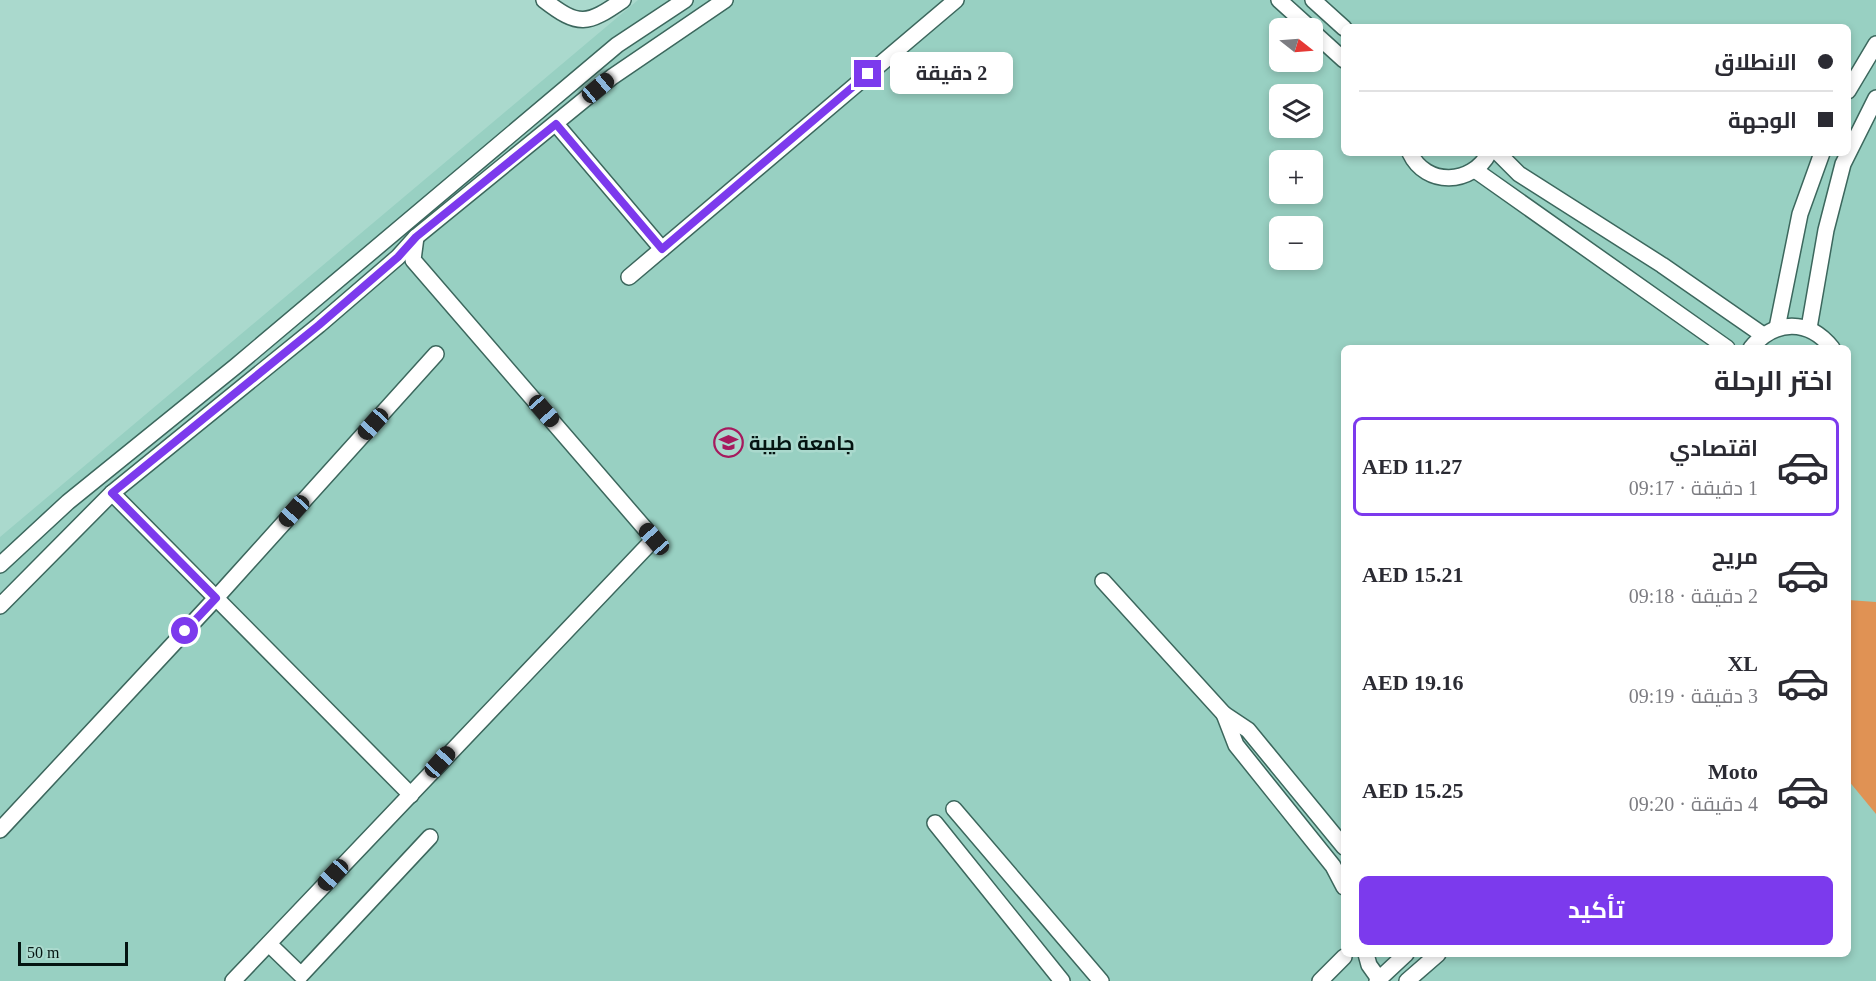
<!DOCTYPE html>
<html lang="ar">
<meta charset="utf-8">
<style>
body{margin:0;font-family:"Times New Roman",Cairo,serif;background:#f7f7f7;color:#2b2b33;direction:rtl;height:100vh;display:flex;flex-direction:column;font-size:22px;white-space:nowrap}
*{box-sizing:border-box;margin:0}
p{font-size:20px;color:#7c7c81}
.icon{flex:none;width:33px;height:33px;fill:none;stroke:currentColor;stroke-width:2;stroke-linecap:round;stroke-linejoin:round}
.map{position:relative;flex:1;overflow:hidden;direction:ltr}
.side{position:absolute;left:1341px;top:345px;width:510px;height:612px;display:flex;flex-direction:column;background:#fff;border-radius:9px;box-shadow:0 3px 9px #0003;direction:rtl}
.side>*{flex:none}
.guide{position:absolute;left:1341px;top:24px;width:510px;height:132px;border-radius:9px;box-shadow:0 3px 9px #0003;direction:rtl;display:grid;align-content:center;height:132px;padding:0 18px;background:#fff}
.needle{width:39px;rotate:107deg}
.fabs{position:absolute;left:1269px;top:18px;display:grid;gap:12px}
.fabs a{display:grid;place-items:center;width:54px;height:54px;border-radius:9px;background:#fff;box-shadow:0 3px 9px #0003;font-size:30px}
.scale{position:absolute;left:18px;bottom:15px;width:110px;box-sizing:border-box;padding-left:6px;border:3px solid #041411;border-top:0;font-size:16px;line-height:21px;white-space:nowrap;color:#041411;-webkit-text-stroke:4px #aad9cd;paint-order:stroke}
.end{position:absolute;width:27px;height:27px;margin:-14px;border:8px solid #7c3aed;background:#fff;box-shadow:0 0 0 3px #fff}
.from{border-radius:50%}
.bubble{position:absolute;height:42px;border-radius:9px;background:#fff;box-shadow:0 3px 9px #0003;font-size:20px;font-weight:700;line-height:42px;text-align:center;direction:rtl}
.car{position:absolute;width:18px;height:36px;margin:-18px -9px;border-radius:8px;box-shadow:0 0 4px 2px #0007;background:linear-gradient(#222 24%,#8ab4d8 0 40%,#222 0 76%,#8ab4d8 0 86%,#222 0)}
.guide b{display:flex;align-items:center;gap:21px;height:57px;font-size:22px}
.guide b+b{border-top:2px solid #e1e1e2}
.guide i{width:15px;height:15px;background:#2b2b33}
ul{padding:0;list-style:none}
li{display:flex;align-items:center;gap:18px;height:99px;margin:0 12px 9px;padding:0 6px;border:3px solid transparent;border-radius:9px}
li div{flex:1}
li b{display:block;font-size:22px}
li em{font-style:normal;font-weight:700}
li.selected{border-color:#7c3aed}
li>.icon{width:54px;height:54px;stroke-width:1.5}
h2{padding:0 18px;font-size:27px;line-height:72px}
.cta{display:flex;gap:12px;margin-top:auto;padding:12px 18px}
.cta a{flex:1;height:69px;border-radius:9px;background:#7c3aed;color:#fff;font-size:24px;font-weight:700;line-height:69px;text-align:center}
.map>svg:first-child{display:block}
.built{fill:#98d0c2;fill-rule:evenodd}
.garden{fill:#e09254}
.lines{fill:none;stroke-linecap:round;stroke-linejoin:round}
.minor-casing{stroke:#3c675d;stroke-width:18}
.minor{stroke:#fff;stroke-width:15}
.route{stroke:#7c3aed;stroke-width:8}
.labels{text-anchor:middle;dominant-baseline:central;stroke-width:5;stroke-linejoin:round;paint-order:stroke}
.poi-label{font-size:20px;font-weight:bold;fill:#041411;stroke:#aad9cd;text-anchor:start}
</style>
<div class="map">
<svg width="1876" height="981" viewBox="0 0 1876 981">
<rect width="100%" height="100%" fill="#aad9cd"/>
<!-- built -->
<path class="built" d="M 638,0 L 1876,0 L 1876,981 L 0,981 L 0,537 ZM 1344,27 L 1848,27 L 1848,153 L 1344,153 ZM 1280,28 L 1312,28 L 1312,62 L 1280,62 ZM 1280,94 L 1312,94 L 1312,128 L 1280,128 ZM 1280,160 L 1312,160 L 1312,194 L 1280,194 ZM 1280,226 L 1312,226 L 1312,260 L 1280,260 ZM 1344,348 L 1848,348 L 1848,954 L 1344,954 Z"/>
<!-- garden -->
<path class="garden" d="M 1848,600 L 1876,602 L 1876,814 L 1848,780 Z"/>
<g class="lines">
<defs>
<g id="minor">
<path d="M 544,0 C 579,27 587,25 623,0"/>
<path d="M 1279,0 L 1310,28"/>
<path d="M 1313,0 L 1344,28"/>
<path d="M 1312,31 L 1344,60"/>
<path d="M 1848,91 L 1876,44"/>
<path d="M 556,124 L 662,249"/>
<path d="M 1410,153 C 1426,187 1472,185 1489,153"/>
<path d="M 1498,153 L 1519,174 L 1662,265 L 1763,335"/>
<path d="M 1475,170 L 1727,348"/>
<path d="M 629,277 L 956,0"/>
<path d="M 1777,328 L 1800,214 L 1822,153"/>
<path d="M 1809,328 L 1826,230 L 1843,164 L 1876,98"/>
<path d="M 1751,348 C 1775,319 1809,319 1832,348"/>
<path d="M 112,493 L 411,795"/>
<path d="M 0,565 L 68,502 L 236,366 L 617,45 L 685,0"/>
<path d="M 1103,581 L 1224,714"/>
<path d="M 0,606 L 112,493 L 319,325 L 398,257 L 416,237 L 612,77 L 725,0"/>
<path d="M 954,809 L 1101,981"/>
<path d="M 935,823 L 1062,981"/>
<path d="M 0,830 L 216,598 L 436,354"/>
<path d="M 1344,847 L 1248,730 L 1224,714 L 1236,745 L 1333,866 L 1344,887"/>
<path d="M 269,944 L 301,975 L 430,837"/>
<path d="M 1366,954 L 1369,965 L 1379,979"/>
<path d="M 233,981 L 654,539 L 413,260 L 416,237"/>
<path d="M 1320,981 L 1344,957"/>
<path d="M 1377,981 L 1406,954"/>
<path d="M 1407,981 L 1438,954"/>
</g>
</defs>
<!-- minor casing -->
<use href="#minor" class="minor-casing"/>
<!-- minor -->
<use href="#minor" class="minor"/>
</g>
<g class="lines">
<!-- route -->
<path class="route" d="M 185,631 L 216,598 L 112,493 L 319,325 L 398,257 L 416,237 L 556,124 L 662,249 L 868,74"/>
</g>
<!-- icons -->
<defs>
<symbol id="university-ring" viewBox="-11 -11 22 22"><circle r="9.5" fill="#aad9cd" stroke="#a61a5e" stroke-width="1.5"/><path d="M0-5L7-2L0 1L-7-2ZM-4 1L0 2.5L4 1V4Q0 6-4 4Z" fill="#a61a5e"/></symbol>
</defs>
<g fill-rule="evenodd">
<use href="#university-ring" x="712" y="426" width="33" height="33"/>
</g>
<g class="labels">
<!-- poi labels -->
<g class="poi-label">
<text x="749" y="443">جامعة طيبة</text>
</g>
</g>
</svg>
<div class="fabs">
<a><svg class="needle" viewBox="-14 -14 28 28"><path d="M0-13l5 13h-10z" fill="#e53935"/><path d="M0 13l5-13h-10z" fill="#7c7c81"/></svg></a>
<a><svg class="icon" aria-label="layers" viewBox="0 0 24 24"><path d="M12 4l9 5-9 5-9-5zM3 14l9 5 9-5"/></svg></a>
<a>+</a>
<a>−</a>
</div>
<div class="scale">50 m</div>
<i class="end from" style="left:185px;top:631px"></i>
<i class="end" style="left:868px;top:74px"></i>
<div class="bubble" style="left:890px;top:52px;width:123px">2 دقيقة</div>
<i class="car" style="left:598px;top:88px;rotate:50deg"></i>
<i class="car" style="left:544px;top:411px;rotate:139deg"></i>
<i class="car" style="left:373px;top:424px;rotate:222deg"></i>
<i class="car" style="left:294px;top:511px;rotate:222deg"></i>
<i class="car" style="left:654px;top:539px;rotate:319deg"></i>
<i class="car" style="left:440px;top:762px;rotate:42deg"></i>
<i class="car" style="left:333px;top:875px;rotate:223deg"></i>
<div class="guide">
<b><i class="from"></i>الانطلاق</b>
<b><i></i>الوجهة</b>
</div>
<section class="side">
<h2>اختر الرحلة</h2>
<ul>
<li class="selected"><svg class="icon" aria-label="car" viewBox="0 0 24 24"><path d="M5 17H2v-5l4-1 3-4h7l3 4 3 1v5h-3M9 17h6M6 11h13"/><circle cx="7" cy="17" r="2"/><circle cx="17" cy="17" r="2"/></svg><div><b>اقتصادي</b><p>1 دقيقة · 09:17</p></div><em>AED 11.27</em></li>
<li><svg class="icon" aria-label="car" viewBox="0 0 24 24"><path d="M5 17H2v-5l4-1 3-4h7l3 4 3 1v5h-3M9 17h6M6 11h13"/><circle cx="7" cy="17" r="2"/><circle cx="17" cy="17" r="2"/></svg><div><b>مريح</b><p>2 دقيقة · 09:18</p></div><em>AED 15.21</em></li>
<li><svg class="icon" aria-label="car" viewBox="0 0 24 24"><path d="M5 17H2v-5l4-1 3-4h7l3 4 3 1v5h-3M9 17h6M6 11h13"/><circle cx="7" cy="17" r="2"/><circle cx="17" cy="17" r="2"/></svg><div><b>XL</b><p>3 دقيقة · 09:19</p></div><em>AED 19.16</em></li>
<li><svg class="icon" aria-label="car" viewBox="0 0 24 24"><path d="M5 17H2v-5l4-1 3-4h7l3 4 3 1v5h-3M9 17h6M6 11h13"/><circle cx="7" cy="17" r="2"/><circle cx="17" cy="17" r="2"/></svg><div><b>Moto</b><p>4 دقيقة · 09:20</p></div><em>AED 15.25</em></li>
</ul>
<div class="cta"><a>تأكيد</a></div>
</section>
</div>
